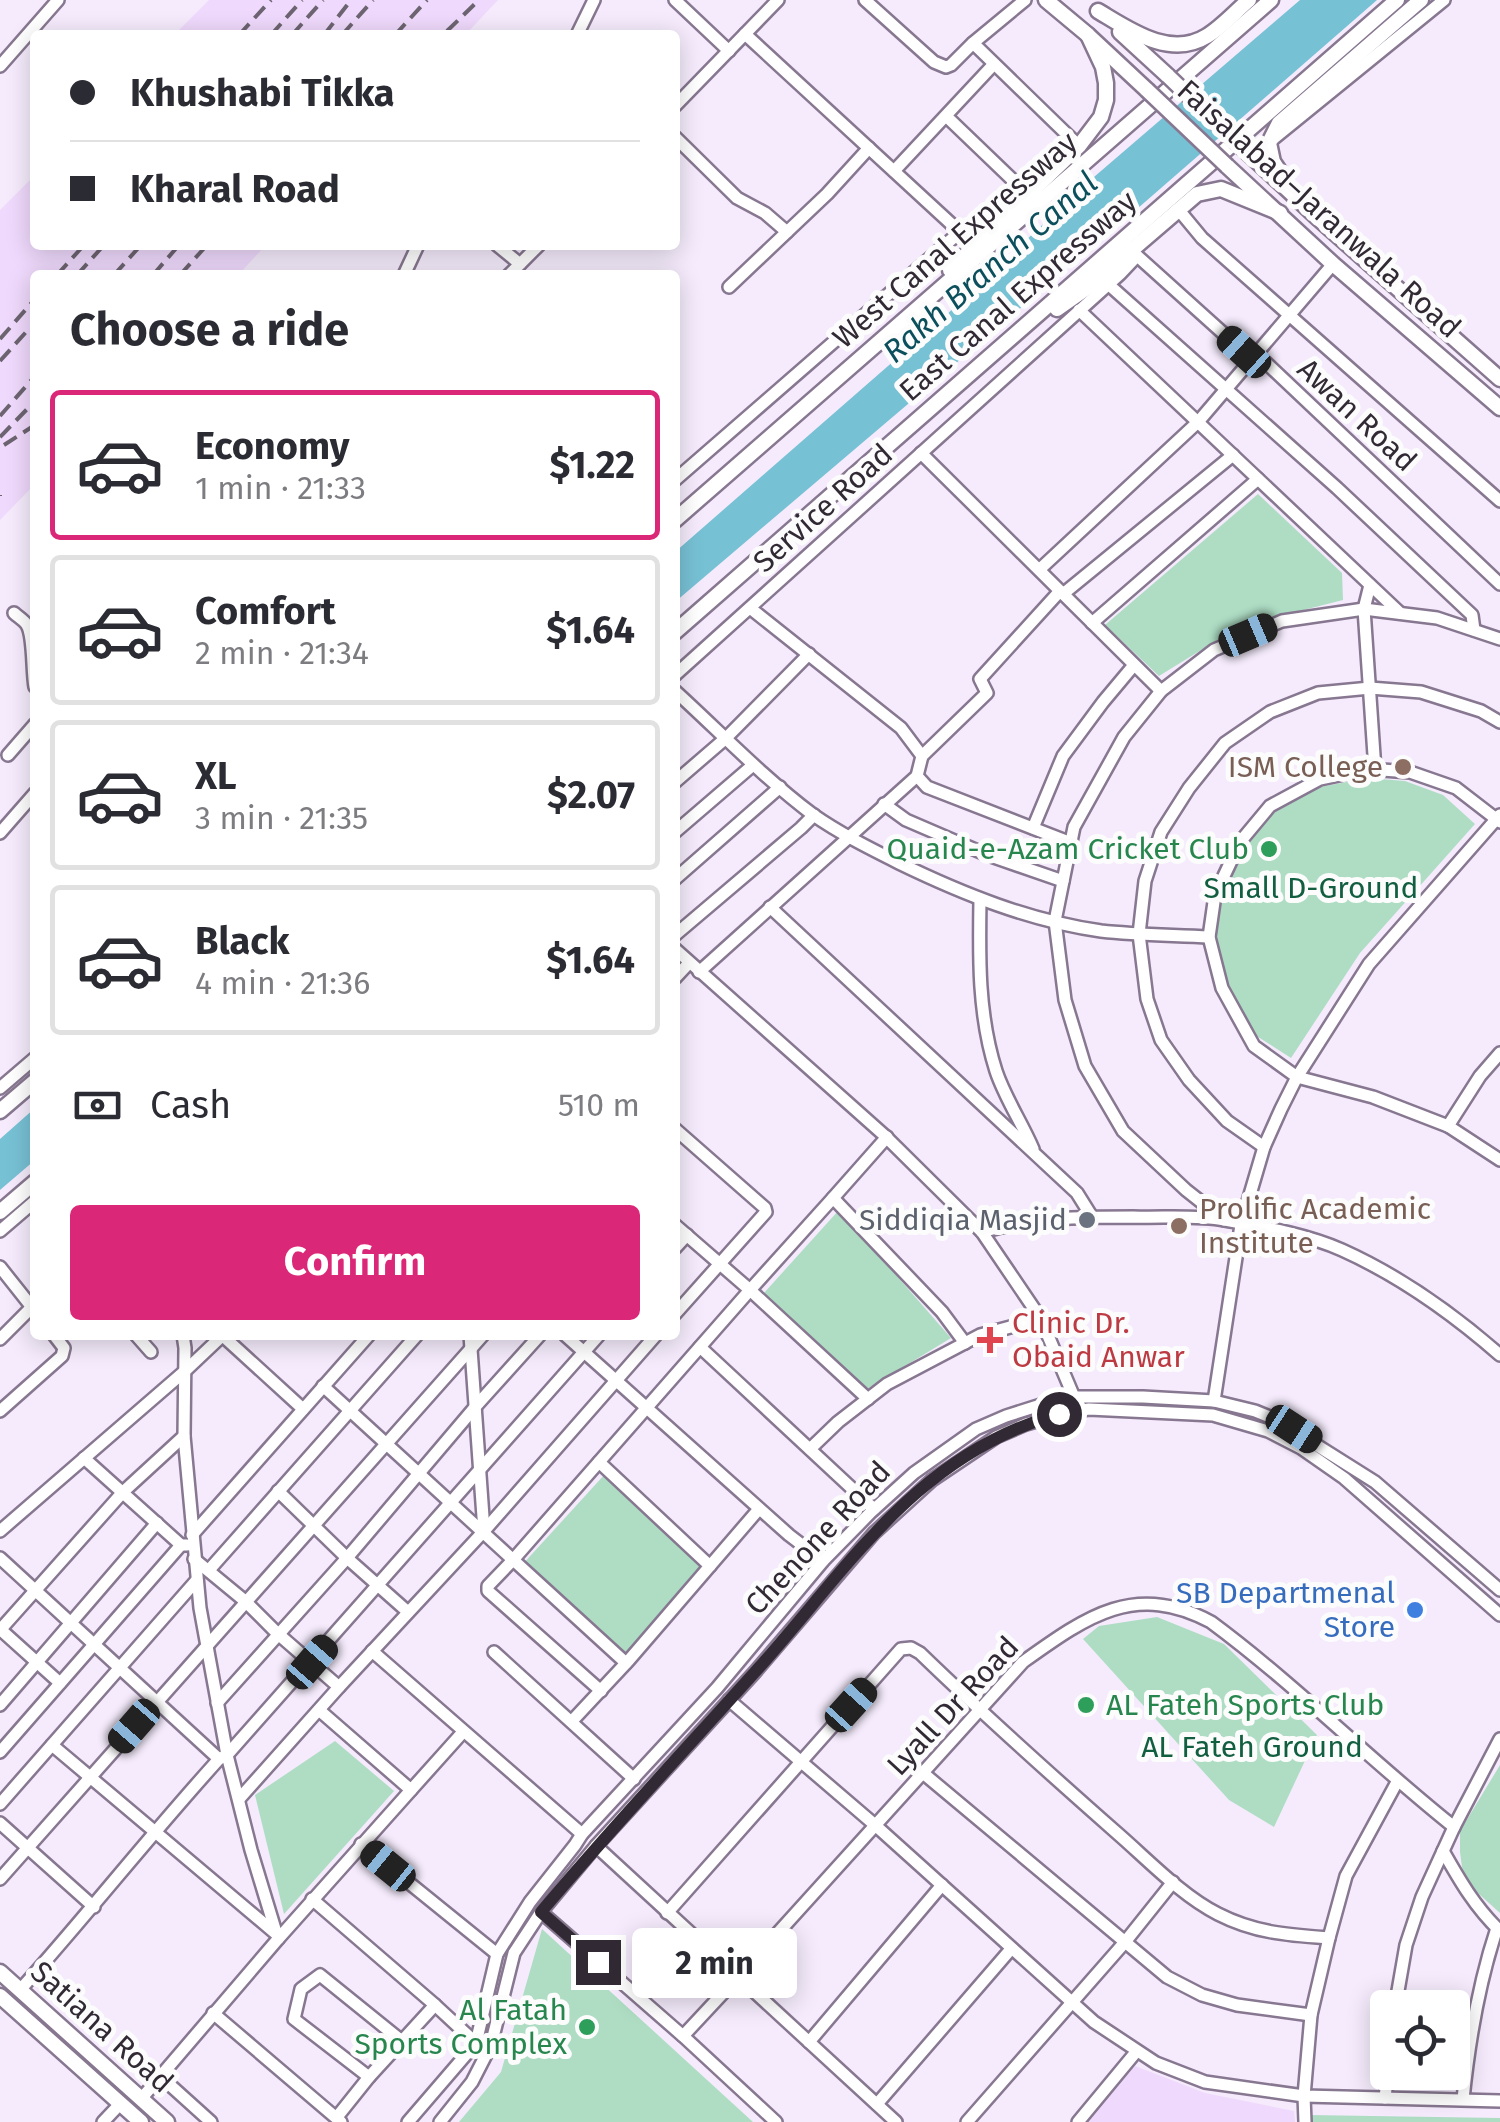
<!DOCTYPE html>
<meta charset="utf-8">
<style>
body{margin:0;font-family:"Fira Sans",sans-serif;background:#f2f2f3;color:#2b2b33;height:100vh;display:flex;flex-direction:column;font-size:38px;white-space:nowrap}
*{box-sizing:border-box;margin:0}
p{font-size:32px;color:#7c7c81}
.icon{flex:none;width:55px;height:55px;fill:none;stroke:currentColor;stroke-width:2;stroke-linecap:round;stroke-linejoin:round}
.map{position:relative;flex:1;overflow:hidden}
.sheet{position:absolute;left:30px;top:270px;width:650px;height:1070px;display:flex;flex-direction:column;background:#fff;border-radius:10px;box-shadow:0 5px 25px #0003}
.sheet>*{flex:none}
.top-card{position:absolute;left:30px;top:30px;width:650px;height:220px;border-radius:10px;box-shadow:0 5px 25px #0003;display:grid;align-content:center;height:220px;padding:0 40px;background:#fff}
.tools{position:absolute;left:1370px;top:1990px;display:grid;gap:20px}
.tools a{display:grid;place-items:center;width:100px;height:100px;border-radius:10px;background:#fff;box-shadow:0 5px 25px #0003;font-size:50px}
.end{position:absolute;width:45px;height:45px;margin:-22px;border:12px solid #312a34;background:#fff;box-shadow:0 0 0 5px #fff}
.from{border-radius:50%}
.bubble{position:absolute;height:70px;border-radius:10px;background:#fff;box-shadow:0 5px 25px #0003;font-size:32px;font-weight:700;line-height:70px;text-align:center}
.car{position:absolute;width:30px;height:60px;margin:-30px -15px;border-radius:12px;box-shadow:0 0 8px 2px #0007;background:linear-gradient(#222 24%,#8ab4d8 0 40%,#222 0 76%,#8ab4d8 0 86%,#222 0)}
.top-card b{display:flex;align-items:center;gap:35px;height:95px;font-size:38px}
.top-card b+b{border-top:2px solid #e1e1e2}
.top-card i{width:25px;height:25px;background:#2b2b33}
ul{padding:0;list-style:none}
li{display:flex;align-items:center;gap:30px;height:150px;margin:0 20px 15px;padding:0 20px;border:5px solid #e1e1e2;border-radius:10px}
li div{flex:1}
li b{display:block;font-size:38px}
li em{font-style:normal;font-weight:700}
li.on{border-color:#db2777}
li>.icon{width:90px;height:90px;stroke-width:1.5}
h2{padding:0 40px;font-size:45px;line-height:120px}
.pay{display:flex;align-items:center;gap:25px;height:110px;padding:0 40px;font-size:38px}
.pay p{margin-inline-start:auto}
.cta{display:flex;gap:20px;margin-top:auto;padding:20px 40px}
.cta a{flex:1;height:115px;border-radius:10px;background:#db2777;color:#fff;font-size:40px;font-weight:700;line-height:115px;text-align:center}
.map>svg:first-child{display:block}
.built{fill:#efd9fc}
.green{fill:#aeddc4}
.water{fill:#77c1d5}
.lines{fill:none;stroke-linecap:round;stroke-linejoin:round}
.minor-casing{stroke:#877790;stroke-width:16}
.major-casing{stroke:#877790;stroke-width:19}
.minor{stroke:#fff;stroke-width:11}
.major{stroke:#fff;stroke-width:14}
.rail{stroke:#6c6470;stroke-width:4;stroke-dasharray:15 8;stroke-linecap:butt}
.major-bridge-casing{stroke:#877790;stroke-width:19;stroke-linecap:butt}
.major-bridge{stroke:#fff;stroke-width:14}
.route{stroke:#312a34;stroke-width:12}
.education-dot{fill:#8d6e63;stroke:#fcfcfc;stroke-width:4}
.leisure-dot{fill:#2e9e5b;stroke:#fcfcfc;stroke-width:4}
.worship-dot{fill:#6b7280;stroke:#fcfcfc;stroke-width:4}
.health-dot{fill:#e0444e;stroke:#fcfcfc;stroke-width:4}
.shop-dot{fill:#3f7fe0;stroke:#fcfcfc;stroke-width:4}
.labels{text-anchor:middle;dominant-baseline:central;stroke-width:10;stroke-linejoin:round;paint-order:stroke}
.street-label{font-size:30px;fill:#312a34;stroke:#fcfcfc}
.education-label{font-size:30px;fill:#785e54;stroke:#fcfcfc;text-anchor:end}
.leisure-label{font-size:30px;fill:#27864d;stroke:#fcfcfc;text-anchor:end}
.park-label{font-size:30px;fill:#125e40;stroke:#fcfcfc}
.worship-label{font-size:30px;fill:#5b616d;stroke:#fcfcfc;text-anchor:end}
.health-label{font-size:30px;fill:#be3a42;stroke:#fcfcfc;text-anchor:start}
.shop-label{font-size:30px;fill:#366cbe;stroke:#fcfcfc;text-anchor:end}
.water-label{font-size:32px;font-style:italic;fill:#0c4f5c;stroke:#fcfcfc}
</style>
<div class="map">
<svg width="1500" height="2122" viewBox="0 0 1500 2122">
<rect width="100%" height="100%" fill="#f5ebfc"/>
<!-- built -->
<g class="built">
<path d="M 209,0 L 498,0 L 465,35 L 174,35 Z"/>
<path d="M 35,175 L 35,245 L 266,245 L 238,275 L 35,275 L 35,484 L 0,520 L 0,210 Z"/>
<path d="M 1135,2066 L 1205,2093 L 1294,2111 L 1295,2122 L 1087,2122 Z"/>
</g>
<!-- green -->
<g class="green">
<path d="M 1258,494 L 1342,573 L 1343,600 L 1240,626 L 1159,676 L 1105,625 Z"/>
<path d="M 1368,778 L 1405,781 L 1443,795 L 1475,824 L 1360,953 L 1291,1058 L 1255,1035 L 1225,985 L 1215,940 L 1219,894 L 1243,846 L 1275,812 L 1320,787 Z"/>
<path d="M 839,1210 L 951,1338 L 867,1389 L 764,1293 Z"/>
<path d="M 606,1473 L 707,1569 L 629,1660 L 522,1565 Z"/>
<path d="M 1157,1617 L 1224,1644 L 1317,1735 L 1274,1827 L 1229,1800 L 1083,1639 L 1099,1626 Z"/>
<path d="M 335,1741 L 394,1791 L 284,1914 L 255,1795 Z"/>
<path d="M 1500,1765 L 1500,1913 L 1469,1885 L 1462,1867 L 1460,1852 L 1460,1831 Z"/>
<path d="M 542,1929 L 753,2122 L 459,2122 L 501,2072 Z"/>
<path d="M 1309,2115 L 1500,2118 L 1500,2122 L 1310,2122 Z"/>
</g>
<!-- water -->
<g class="water">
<path d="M 1300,0 L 1377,0 L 1122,222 L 675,602 L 675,552 L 943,318 L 1087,183 Z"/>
<path d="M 35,1108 L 35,1160 L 0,1190 L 0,1139 Z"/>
</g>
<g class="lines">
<defs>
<g id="minor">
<path d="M 675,0 L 729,51"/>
<path d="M 865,0 L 934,62 L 946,67 L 951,65 L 973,43 L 1025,0"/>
<path d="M 745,34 L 960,232"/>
<path d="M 577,35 L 594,0"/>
<path d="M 973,43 L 1079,146 L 1075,149"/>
<path d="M 0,66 L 58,0"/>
<path d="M 675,106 L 778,0"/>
<path d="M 946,116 L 1021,188"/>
<path d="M 675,137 L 737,198 L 765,213 L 787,232"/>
<path d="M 1273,139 L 1444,0"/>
<path d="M 894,171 L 994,64"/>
<path d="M 1178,209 L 1202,238 L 1500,501"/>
<path d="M 497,245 L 520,264"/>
<path d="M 1134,253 L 1244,352 L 1261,358 L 1500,584"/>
<path d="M 404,275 L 418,245"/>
<path d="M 509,275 L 539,245"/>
<path d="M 1108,284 L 1337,488 L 1472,615 L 1474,630"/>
<path d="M 729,287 L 827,194 L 869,148"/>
<path d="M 1079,310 L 1400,613"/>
<path d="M 921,453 L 1161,691"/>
<path d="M 675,480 L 960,232 L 1047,169"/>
<path d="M 1040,569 L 1198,422 L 1333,264"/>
<path d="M 1370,585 L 1364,609 L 1375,770"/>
<path d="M 1063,594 L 1233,455"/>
<path d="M 14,613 C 18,617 24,620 27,625 C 34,636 32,671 35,687"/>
<path d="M 1092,623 L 1258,479"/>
<path d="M 675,675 L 1120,274 L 1137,256"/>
<path d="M 675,691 C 720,732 763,777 812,814 C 839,833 869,848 899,863 C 963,894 1030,921 1101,931 C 1137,935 1173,935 1209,937"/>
<path d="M 8,755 L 35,724"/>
<path d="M 922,756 L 987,693 L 980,679 L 1060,591"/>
<path d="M 917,776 L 927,787 L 1071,843"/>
<path d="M 675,782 L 726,738 L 809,654"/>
<path d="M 884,804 L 906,820 L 985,854 L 1063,881"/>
<path d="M 1500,822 L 1456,788 L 1410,772 L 1368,769 L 1320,779 L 1270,806 L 1240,842 L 1215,895 L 1209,937 L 1222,988 L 1254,1046 L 1297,1077 L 1373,1097 L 1448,1126 L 1500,1160"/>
<path d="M 1033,828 L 1063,756 L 1103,702 L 1134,665"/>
<path d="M 675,832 L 753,765"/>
<path d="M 0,833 L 35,793"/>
<path d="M 675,879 L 780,787"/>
<path d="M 980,899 C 979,957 978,1015 996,1071 C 1005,1098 1022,1123 1033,1149"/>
<path d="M 770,907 L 1077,1193 L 1092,1217"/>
<path d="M 675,935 L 801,828 L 814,815"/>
<path d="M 675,949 L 884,1135 L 982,1232 L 1041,1319"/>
<path d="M 699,972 L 917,776 L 922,756 L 901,728 L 750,608"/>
<path d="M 675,978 L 689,963"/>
<path d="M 0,1088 L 35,1058"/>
<path d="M 1448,1126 L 1480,1076 L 1500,1053"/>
<path d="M 675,1129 L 765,1208 L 766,1212 L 675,1314"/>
<path d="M 1264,1147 L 1227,1121 L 1189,1080 L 1161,1040 L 1147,999 L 1139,934 L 1145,881 L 1161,832 L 1189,788 L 1225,743 L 1270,712 L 1318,693 L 1370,688 L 1421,692 L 1481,711 L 1500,722"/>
<path d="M 833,1198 L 887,1137"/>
<path d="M 1224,1220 L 1186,1190 L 1123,1131 L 1085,1066 L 1065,1000 L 1055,921 L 1074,827 L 1124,737 L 1161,691 L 1214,650 L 1282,621 L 1364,609 L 1437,618 L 1500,639"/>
<path d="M 0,1231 L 35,1201"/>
<path d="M 982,1232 C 1030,1217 1084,1217 1133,1217 C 1163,1218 1195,1215 1225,1220 C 1263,1227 1306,1234 1342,1250 C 1400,1276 1453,1314 1500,1355"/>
<path d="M 675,1248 L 687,1235"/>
<path d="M 0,1267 L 35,1311"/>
<path d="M 136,1335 L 151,1352"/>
<path d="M 470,1335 L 484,1531"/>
<path d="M 565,1335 L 789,1535 L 823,1561"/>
<path d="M 223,1336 L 303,1409"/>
<path d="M 0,1339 L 32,1307"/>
<path d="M 700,1347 L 874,1509"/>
<path d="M 323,1386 L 626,1663"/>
<path d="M 868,1399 L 750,1290 L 833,1198 L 942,1312 L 965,1343"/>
<path d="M 1214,1401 L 1241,1225 L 1264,1147 L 1281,1109 L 1297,1077 L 1369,964 L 1500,815"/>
<path d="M 0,1411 L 62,1356 L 64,1348 L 54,1335"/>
<path d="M 810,1449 L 838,1422 L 887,1384 L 980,1335 L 1041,1319 L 1076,1402"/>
<path d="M 84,1458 L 181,1545 L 187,1545"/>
<path d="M 599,1462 L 710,1566"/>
<path d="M 278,1491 L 347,1558 L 408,1612"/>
<path d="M 0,1531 L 185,1371 L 223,1335"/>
<path d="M 192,1535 L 369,1335"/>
<path d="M 0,1558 L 219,1759"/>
<path d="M 194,1559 L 245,1601 L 277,1633 L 339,1687 L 239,1799"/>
<path d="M 209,1570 L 417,1335"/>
<path d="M 0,1629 L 60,1683"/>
<path d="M 0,1630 L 123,1492 L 184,1436"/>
<path d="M 372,1651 L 582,1834"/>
<path d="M 494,1652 L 634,1779"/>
<path d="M 339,1687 L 484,1531 L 656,1335"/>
<path d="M 601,1691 L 488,1591 L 488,1586 L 512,1561 L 750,1290 L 675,1225"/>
<path d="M 729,1700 L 875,1825 L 1094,2022 L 1156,2063 L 1205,2082 L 1304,2096 L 1500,2101"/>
<path d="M 217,1703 L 347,1558 L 476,1406 L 540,1335"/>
<path d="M 0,1705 L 157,1523"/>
<path d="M 572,1721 L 629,1660 L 759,1509"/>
<path d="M 52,1745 L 274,1932"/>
<path d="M 0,1752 L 181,1545"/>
<path d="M 923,1773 L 1167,1977 L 1202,1995 L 1237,2005 L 1311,2015"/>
<path d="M 411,1790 L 463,1732"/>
<path d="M 0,1804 L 196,1581"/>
<path d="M 0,1823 L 94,1907"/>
<path d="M 361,1844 L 497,1954"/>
<path d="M 596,1846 L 896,2122"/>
<path d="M 1443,1851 C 1460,1881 1475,1907 1500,1931"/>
<path d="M 0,1879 L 483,1335"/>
<path d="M 312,1899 L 435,2005 L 476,2043"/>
<path d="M 541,1912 L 683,2036 L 776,2122"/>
<path d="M 667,1913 L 901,1649 L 911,1648 L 920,1653 C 984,1715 1050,1774 1117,1833 C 1147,1859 1182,1896 1218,1914 C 1255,1933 1288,1935 1329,1938"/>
<path d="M 278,1939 L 411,1790 L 319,1710"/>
<path d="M 20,1990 C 88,1914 151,1834 219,1759 L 227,1755 L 599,1335"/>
<path d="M 1395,2008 L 1406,1945 L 1422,1897 L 1454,1827 L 1500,1739"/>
<path d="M 213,2013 L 341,2122"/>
<path d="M 683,2036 L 738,1977 L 1023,1662 C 1086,1617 1135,1581 1211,1622 C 1296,1685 1371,1761 1454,1827"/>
<path d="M 809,2042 L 942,1885"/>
<path d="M 160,2076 L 211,2122"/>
<path d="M 369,2077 L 294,2019 L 301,1989 L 320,1975 L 403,2042"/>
<path d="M 1385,2098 L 1388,2070"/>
<path d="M 141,2099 L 278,1939 L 251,1850 L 227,1755 L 200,1608 L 184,1436 L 185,1348 L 183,1335"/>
<path d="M 1463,2099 C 1469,2040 1478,1985 1497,1928"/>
<path d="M 877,2104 L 1011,1949"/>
<path d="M 337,2117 L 369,2077 L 435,2005"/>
<path d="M 103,2122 L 120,2104"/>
<path d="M 408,2122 L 476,2043 L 497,1954 L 530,1902 L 575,1845 L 582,1834 L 717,1688 L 823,1561 L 871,1512 L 914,1473 L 976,1429 L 1006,1416 L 1050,1402 L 1074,1397 L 1143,1397 L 1214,1401 L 1255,1411 L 1275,1419 L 1375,1482 L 1500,1590"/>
<path d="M 440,2122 L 472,2082 L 491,2045 L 514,1953 L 541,1912 L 596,1846 L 755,1672 L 874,1533 L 932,1480 L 996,1437 L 1026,1424 L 1069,1412 L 1089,1409 L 1213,1415 L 1268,1431 L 1301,1448 L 1344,1478 L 1500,1615"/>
<path d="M 967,2122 L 1125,1942 L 1173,1882"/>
<path d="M 1078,2122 L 1136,2052"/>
<path d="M 1305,2122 L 1304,2096 L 1311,2015 L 1329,1938 L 1346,1876 L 1397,1782"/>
</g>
<g id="major">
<path d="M 1046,0 L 1088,35 L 1147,90"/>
<path d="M 1098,11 C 1130,30 1170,59 1207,36 C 1222,27 1236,11 1249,0"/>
<path d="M 1120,32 L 1168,76"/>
<path d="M 1244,149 L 1319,219 L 1500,379"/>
<path d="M 1227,166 L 1333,264 L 1500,408"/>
<path d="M 1284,178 L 1273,162 L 1269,143 L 1279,123 L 1421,0"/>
<path d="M 950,270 L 1079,146 L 1101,117 L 1106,100 L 1106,83 L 1103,67 L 1088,35"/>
<path d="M 1057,309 L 1091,285 L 1197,194 L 1221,189 L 1280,213"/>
<path d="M 675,520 L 1271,0"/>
<path d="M 675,632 L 1397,0"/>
<path d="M 0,1111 L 35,1081"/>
<path d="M 0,1212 L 35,1182"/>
<path d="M 0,1972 L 167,2122"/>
<path d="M 0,1996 L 141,2122"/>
</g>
</defs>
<!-- minor casing -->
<use href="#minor" class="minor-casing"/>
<!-- major casing -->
<use href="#major" class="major-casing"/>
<!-- minor -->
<use href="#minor" class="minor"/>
<!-- major -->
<use href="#major" class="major"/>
<!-- rail -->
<g class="rail">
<path d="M 447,31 L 479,0"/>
<path d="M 239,35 L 271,0"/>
<path d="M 271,35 L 302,0"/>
<path d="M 292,35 L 323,0"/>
<path d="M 324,35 L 351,0"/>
<path d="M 342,35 L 373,0"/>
<path d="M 395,35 L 427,0"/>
<path d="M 57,275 L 84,245"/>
<path d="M 77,275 L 104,245"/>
<path d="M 114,275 L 141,245"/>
<path d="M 153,275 L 179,245"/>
<path d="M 180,275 L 207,245"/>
<path d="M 0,339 L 35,299"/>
<path d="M 0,361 L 27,331"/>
<path d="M 0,416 L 35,376"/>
<path d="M 0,437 L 35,401"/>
<path d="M 4,445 L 35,425"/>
<path d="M 0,496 L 0,495"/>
</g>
<defs>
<g id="major-bridge">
<path d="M 1168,76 L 1244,149"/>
<path d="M 1147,90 L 1227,166"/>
</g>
</defs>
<!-- major-bridge casing -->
<use href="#major-bridge" class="major-bridge-casing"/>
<!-- major-bridge -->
<use href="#major-bridge" class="major-bridge"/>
</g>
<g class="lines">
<!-- route -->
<path class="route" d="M 598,1962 L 541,1912 C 610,1830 683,1752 755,1672 C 848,1569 916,1454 1059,1414"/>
</g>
<!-- markers -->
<g class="education-dot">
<circle cx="1403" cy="767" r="10"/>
<circle cx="1179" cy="1226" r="10"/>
</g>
<g class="leisure-dot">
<circle cx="1269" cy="849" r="10"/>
<circle cx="1086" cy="1705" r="10"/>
<circle cx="587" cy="2027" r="10"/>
</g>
<circle class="worship-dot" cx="1087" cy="1220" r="10"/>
<path class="health-dot" d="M985 1325h10v10h10v10h-10v10h-10v-10h-10v-10h10z"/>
<circle class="shop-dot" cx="1415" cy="1610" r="10"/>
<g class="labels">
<!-- street labels -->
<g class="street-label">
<text transform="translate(1319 209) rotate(42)">Faisalabad–Jaranwala Road</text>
<text transform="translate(955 240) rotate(-41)">West Canal Expressway</text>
<text transform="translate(1018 296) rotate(-41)">East Canal Expressway</text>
<text transform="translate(1357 415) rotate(43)">Awan Road</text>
<text transform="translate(823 508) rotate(-42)">Service Road</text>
<text transform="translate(818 1538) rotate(-47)">Chenone Road</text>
<text transform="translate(953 1706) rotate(-47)">Lyall Dr Road</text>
<text transform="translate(102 2027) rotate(42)">Satiana Road</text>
</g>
<!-- education labels -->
<g class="education-label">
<text x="1383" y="767">ISM College</text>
<text x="1199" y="1209" text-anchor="start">Prolific Academic<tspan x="1199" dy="34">Institute</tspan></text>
</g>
<!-- leisure labels -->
<g class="leisure-label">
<text x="1249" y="849">Quaid-e-Azam Cricket Club</text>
<text x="1106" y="1705" text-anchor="start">AL Fateh Sports Club</text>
<text x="567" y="2010">Al Fatah<tspan x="567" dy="34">Sports Complex</tspan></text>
</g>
<!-- park labels -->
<g class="park-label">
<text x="1311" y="888">Small D-Ground</text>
<text x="1252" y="1747">AL Fateh Ground</text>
</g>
<!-- worship labels -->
<g class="worship-label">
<text x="1067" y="1220">Siddiqia Masjid</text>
</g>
<!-- health labels -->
<g class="health-label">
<text x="1012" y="1323">Clinic Dr.<tspan x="1012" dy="34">Obaid Anwar</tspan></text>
</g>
<!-- shop labels -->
<g class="shop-label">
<text x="1395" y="1593">SB Departmenal<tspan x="1395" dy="34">Store</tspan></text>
</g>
<!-- water labels -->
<g class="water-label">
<text transform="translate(990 267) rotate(-41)">Rakh Branch Canal</text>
</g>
</g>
</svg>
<div class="tools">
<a><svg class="icon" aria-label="locate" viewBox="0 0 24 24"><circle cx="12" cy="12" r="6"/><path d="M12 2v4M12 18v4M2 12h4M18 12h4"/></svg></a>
</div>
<i class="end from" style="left:1059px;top:1414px"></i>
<i class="end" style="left:598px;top:1962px"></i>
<div class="bubble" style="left:632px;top:1928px;width:165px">2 min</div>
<i class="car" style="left:1244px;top:352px;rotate:312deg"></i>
<i class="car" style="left:1248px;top:635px;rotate:67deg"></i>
<i class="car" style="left:1294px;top:1429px;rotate:123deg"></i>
<i class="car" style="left:312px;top:1662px;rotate:41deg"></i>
<i class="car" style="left:851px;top:1705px;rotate:42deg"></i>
<i class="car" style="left:134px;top:1726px;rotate:221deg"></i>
<i class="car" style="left:388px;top:1866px;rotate:309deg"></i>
<div class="top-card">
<b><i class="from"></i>Khushabi Tikka</b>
<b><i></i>Kharal Road</b>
</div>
<section class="sheet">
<h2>Choose a ride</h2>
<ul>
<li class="on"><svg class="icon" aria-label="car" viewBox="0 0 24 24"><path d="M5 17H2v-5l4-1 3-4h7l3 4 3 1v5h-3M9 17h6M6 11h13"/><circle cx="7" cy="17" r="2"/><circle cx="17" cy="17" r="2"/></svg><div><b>Economy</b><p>1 min · 21:33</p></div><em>$1.22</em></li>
<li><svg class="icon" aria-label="car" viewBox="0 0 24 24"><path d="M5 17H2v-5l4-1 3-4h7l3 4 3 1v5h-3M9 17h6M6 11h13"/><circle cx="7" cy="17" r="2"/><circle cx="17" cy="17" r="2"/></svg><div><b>Comfort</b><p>2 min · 21:34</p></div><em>$1.64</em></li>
<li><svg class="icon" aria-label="car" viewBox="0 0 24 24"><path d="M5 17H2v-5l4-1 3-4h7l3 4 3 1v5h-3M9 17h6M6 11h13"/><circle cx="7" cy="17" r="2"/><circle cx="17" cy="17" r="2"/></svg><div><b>XL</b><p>3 min · 21:35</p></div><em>$2.07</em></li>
<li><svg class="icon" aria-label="car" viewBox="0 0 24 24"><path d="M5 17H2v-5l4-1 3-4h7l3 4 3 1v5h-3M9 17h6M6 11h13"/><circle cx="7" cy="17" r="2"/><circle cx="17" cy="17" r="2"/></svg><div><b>Black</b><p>4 min · 21:36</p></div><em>$1.64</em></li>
</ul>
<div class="pay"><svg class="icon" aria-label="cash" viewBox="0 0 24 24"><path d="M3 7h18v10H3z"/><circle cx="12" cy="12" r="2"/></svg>Cash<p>510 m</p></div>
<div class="cta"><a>Confirm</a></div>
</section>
</div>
